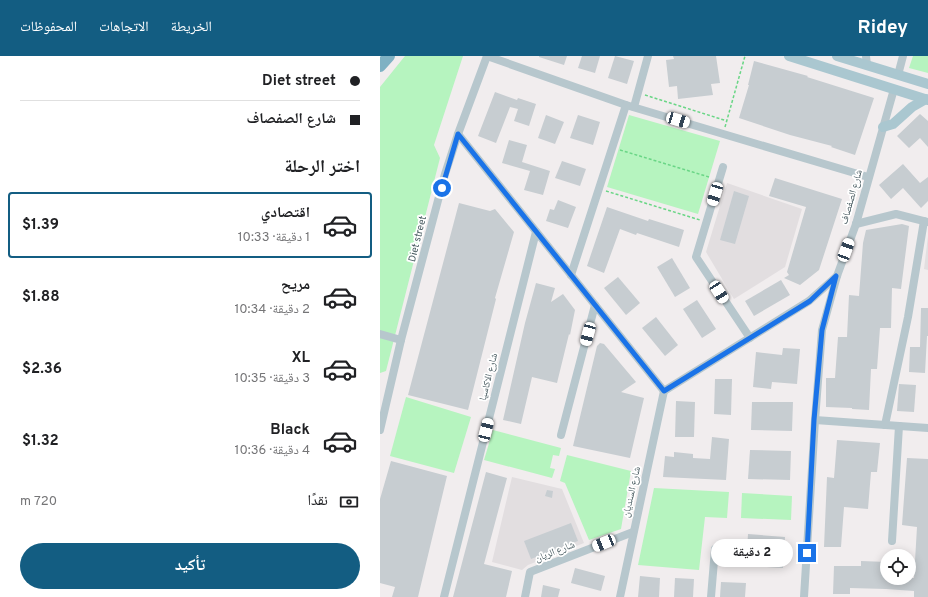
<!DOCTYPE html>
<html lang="ar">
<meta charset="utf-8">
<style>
body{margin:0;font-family:Overpass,"Noto Naskh Arabic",sans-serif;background:#f6f6f6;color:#202124;direction:rtl;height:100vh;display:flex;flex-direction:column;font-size:15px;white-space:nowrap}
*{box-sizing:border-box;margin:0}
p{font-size:13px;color:#757577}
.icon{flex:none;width:22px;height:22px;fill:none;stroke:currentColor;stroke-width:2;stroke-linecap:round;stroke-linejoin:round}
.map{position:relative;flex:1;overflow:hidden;direction:ltr}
.details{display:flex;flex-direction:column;background:#fff;width:380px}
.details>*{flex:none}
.guide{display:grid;align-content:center;height:88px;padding:0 20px;background:#fff}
.buttons{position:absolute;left:500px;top:493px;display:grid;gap:8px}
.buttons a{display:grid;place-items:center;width:36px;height:36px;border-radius:50%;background:#fff;box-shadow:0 2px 10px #0003;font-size:20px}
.end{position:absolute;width:18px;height:18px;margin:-9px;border:5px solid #1a73e8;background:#fff;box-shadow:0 0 0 2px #fff}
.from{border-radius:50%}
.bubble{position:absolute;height:28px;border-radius:14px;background:#fff;box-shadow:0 2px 10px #0003;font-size:13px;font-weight:700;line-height:28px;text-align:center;direction:rtl}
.car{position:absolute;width:12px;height:24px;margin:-12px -6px;border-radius:5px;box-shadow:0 0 3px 1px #0007;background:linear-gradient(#fff 24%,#345 0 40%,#fff 0 76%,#345 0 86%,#fff 0)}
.guide b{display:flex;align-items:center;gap:14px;height:38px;font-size:15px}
.guide b+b{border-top:1px solid #e0e0e0}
.guide i{width:10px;height:10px;background:#202124}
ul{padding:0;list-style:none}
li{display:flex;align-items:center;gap:12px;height:66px;margin:0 8px 6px;padding:0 12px;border:2px solid transparent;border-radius:4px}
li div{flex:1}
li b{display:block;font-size:15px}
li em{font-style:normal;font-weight:700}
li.on{border-color:#135d82}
li>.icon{width:36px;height:36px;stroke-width:1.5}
h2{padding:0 20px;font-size:18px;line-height:48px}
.pay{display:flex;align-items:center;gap:10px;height:44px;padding:0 20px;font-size:15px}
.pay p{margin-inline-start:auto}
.button{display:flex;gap:8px;margin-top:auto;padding:8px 20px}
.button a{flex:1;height:46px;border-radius:24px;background:#135d82;color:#fff;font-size:16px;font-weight:700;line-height:46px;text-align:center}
header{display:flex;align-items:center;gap:24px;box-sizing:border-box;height:56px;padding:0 20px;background:#135d82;color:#fff}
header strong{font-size:19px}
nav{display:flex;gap:22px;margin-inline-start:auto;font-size:14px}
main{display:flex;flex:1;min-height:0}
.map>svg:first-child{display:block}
.education{fill:#e2dee0}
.green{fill:#b6f4bf}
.building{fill:#c7cdd1}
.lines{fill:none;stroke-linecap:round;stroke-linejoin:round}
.path{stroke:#6ad686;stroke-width:1.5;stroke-dasharray:3 2;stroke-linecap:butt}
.minor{stroke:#b7c7cd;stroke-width:8}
.major{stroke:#aac7d0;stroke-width:10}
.highway{stroke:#7fb1c3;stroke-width:12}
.route{stroke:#1a73e8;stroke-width:5}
.labels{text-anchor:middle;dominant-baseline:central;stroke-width:3.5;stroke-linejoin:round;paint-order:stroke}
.street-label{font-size:10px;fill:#44575d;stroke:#fff}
</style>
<header>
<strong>Ridey</strong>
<nav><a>الخريطة</a><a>الاتجاهات</a><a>المحفوظات</a></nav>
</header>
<main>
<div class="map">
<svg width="548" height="541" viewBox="0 0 548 541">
<rect width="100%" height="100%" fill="#f1edee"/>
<!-- education -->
<g class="education">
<path d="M 347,127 L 422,153 L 405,211 L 354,243 L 326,196 Z"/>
<path d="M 548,180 L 548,214 L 544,213 Z"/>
<path d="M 132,421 L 182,433 L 204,487 L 148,509 L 142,514 L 112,506 Z"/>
</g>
<!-- green -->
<g class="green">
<path d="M 25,0 L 83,0 L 54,89 L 60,102 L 6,315 L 0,317 L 0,31 Z"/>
<path d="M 533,0 L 548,0 L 548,17 L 529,12 Z"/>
<path d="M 249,59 L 340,85 L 318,158 L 227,131 Z"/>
<path d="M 26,341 L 91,361 L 74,417 L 10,400 Z"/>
<path d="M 113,374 L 181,392 L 179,400 L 173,399 L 170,412 L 175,413 L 172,422 L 104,404 Z"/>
<path d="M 187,399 L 251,415 L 241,473 L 209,484 L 185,427 L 180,425 Z"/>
<path d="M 274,432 L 349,436 L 347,462 L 325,461 L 319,514 L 258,509 Z"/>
<path d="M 362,437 L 412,440 L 411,464 L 361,462 Z"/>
</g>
<!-- building -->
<g class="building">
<path d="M 159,0 L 187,0 L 184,9 L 159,1 Z"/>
<path d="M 202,0 L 220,0 L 215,17 L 198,12 Z"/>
<path d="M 235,0 L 254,5 L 247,28 L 228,22 Z"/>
<path d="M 293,0 L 336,0 L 340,27 L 331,28 L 333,39 L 298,43 L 297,30 L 289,31 L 286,4 L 294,3 Z"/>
<path d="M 374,5 L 428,20 L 427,21 L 494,42 L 475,99 L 451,91 L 452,90 L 410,79 L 359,62 L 369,29 L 368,29 Z"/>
<path d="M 115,36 L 137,44 L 138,42 L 156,48 L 149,70 L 134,65 L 138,53 L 130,51 L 116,87 L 98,80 Z"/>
<path d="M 540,58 L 548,65 L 548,91 L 540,82 L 529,92 L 517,80 Z"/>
<path d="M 166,59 L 184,66 L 175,88 L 158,82 Z"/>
<path d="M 198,59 L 220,66 L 213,89 L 190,82 Z"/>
<path d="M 129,84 L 147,89 L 142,106 L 170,115 L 163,139 L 144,134 L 150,115 L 122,107 Z"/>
<path d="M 182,105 L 206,113 L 200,130 L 175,122 Z"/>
<path d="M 523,108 L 540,127 L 548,121 L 548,145 L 541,152 L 523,132 L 511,143 L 499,129 Z"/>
<path d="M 395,122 L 462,143 L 439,214 L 420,229 L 404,222 L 409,219 L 407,216 L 426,151 L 389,140 Z"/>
<path d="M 354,135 L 369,140 L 355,188 L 340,184 Z"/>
<path d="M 178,144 L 196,151 L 188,172 L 166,165 L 170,153 L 174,154 Z"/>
<path d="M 79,147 L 110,155 L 115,153 L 134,176 L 115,242 L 116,243 L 88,354 L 28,339 Z"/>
<path d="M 227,151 L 268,165 L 269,163 L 304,174 L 299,191 L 257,177 L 256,179 L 240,173 L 224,217 L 207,210 Z"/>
<path d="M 522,168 L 529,170 L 521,233 L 512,232 L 511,272 L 500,272 L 497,313 L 491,313 L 489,354 L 472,353 L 472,352 L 446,351 L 446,322 L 455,322 L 458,281 L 467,281 L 469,239 L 479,240 L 483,187 L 486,174 Z"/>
<path d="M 292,202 L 310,232 L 295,241 L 277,211 Z"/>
<path d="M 238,221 L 260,247 L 246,259 L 224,232 Z"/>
<path d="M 401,224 L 410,239 L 374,260 L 365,245 Z"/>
<path d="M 156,227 L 175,232 L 171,246 L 183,238 L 195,254 L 190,279 L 189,278 L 177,327 L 152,321 L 141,368 L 123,364 L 145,267 Z"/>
<path d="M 317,244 L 336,273 L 322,282 L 303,253 Z"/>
<path d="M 541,252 L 548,252 L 548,280 L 547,280 L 545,317 L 529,316 L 530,291 L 540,291 Z"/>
<path d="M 276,261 L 298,289 L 285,300 L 262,272 Z"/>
<path d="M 220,287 L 224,288 L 256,326 L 241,336 L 264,342 L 250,402 L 193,390 L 217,290 Z"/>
<path d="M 403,292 L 420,293 L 417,328 L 392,326 L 391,333 L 373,331 L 376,296 L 402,299 Z"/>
<path d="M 335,323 L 352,323 L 351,359 L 334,358 Z"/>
<path d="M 519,328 L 536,329 L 534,356 L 517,355 Z"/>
<path d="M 296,345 L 315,346 L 314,381 L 295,381 Z"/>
<path d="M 372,346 L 413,346 L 412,375 L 371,374 Z"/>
<path d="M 332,381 L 349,383 L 346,424 L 283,421 L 285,400 L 294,401 L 294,396 L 313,398 L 313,402 L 330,403 Z"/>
<path d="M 457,384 L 500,387 L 497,416 L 491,416 L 488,453 L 464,451 L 461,491 L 444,491 L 447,421 L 454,422 Z"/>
<path d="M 370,394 L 411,395 L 410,424 L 368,423 Z"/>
<path d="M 527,402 L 548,403 L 548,541 L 534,541 L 534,535 L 506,533 L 470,532 L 470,538 L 453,538 L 454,510 L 481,510 L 481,505 L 507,506 L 507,522 L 534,522 L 537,471 L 522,469 Z"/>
<path d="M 11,405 L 67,420 L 38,541 L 12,541 L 15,531 L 0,527 L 0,443 Z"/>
<path d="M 106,416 L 127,422 L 104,508 L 132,515 L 126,541 L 73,541 Z"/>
<path d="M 167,434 L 173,435 L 172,442 L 165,440 Z"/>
<path d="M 191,467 L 198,485 L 151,503 L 144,485 Z"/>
<path d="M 368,478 L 405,481 L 403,512 L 366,510 Z"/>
<path d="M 195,512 L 225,520 L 221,535 L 191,527 Z"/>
<path d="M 260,520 L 280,522 L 279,541 L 258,541 Z"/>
<path d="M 295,522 L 314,523 L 313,541 L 294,541 Z"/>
<path d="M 341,526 L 366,527 L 365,541 L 340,541 Z"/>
<path d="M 163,529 L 180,533 L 178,541 L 161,541 Z"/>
</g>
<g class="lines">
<!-- path -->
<g class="path">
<path d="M 265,39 L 347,65"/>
<path d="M 345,71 L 365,0"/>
<path d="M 240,94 L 329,121"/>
<path d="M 226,135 L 320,164"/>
</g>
<!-- minor -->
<g class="minor">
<path d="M 107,0 L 246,49 L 488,121"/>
<path d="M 486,0 L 487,9"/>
<path d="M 518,19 L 523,0"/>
<path d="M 254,51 L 268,0"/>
<path d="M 78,78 L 284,335 L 429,245 L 457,220"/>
<path d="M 343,111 L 316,201 L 370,282"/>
<path d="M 476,168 L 516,158 L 548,166"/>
<path d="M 191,219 L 246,49"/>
<path d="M 0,278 L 21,284"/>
<path d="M 435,364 L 548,372"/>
<path d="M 505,369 L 528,261 L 544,165"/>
<path d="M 0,374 L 21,284 L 65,118 L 78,78 L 107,0"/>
<path d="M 181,379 L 215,249"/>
<path d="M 512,485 L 519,370"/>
<path d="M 64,541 L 156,176"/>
<path d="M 145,541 L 150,516 L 253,476"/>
<path d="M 240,541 L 284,335"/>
<path d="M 331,541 L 335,493"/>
<path d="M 424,541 L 435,364 L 442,274 L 457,220 L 476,168 L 514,33"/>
</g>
<!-- major -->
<g class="major">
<path d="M 409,0 L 548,44"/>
<path d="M 457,0 L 548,28"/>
<path d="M 503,71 L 513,68 L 532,51 L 546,43"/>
</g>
<!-- highway -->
<path class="highway" d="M 0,10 L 9,0"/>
</g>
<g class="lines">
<!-- route -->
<path class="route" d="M 62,132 L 78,78 L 284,335 L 430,245 L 456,220 L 442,274 L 434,364 L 427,497"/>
</g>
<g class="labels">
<!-- street labels -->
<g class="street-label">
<text transform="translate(472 141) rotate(-74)">شارع الصفصاف</text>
<text transform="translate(38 183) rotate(-76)">Diet street</text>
<text transform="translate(109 321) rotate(-76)">شارع الاكاسيا</text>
<text transform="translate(252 436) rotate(-77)">شارع السنديان</text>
<text transform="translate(175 496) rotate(-21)">شارع الريان</text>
</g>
</g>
</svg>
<div class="buttons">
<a><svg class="icon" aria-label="locate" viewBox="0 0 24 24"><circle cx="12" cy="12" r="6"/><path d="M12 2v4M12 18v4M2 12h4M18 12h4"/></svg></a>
</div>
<i class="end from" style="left:62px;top:132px"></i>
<i class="end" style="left:427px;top:497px"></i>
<div class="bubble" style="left:331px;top:483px;width:82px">2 دقيقة</div>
<i class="car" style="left:298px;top:64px;rotate:107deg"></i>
<i class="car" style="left:335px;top:138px;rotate:197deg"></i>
<i class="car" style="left:466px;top:194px;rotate:20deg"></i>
<i class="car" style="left:339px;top:236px;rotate:147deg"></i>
<i class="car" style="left:208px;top:278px;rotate:195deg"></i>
<i class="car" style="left:106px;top:374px;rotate:14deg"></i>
<i class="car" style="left:224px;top:487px;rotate:248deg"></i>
</div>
<section class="details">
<div class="guide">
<b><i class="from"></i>Diet street</b>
<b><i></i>شارع الصفصاف</b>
</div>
<h2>اختر الرحلة</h2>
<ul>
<li class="on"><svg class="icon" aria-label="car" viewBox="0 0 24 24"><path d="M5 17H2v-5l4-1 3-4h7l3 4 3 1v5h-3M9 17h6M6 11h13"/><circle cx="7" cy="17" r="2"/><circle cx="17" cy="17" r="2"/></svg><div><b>اقتصادي</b><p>1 دقيقة · 10:33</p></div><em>$1.39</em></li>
<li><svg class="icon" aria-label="car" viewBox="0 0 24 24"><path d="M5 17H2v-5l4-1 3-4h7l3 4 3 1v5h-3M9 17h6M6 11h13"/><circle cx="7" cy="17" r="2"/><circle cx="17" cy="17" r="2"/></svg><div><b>مريح</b><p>2 دقيقة · 10:34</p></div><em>$1.88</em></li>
<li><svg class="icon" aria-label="car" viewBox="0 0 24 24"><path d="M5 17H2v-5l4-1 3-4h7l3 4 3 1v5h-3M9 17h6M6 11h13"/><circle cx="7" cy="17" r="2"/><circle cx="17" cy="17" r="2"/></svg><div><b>XL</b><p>3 دقيقة · 10:35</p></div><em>$2.36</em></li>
<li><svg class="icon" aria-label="car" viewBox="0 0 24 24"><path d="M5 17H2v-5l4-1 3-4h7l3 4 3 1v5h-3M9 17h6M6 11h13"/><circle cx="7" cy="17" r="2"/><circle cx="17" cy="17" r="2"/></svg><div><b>Black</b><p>4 دقيقة · 10:36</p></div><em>$1.32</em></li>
</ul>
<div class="pay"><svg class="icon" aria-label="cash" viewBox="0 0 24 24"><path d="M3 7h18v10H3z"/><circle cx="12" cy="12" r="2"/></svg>نقدًا<p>720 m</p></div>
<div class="button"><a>تأكيد</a></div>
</section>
</main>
